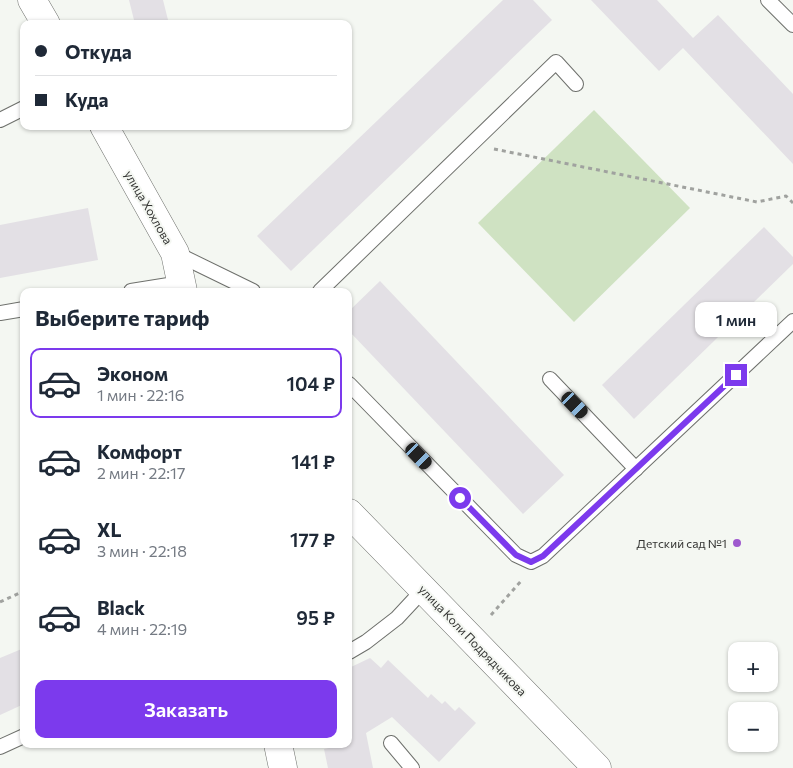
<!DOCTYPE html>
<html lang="ru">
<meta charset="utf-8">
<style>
body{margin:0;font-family:Commissioner,sans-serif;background:#f2f2f3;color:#1f2937;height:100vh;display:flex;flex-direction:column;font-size:19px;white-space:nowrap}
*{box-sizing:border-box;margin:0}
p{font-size:16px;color:#747a83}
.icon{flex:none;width:28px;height:28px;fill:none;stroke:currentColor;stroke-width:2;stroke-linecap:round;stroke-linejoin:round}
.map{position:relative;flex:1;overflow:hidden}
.drawer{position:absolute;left:20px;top:288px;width:332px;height:460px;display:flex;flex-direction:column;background:#fff;border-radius:10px;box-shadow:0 1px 4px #0004}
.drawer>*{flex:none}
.top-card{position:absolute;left:20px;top:20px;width:332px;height:110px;border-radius:10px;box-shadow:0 1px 4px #0004;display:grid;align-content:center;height:110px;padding:0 15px;background:#fff}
.controls{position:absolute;left:728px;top:642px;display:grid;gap:10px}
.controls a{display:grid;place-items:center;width:50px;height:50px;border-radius:10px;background:#fff;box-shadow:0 1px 4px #0004;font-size:25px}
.end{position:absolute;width:22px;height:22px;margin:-11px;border:6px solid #7c3aed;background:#fff;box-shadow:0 0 0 2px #fff}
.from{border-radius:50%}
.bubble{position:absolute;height:35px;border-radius:10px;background:#fff;box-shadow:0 1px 4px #0004;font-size:16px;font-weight:600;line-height:35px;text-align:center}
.car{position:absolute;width:15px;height:30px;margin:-15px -8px;border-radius:6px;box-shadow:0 0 4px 1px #0007;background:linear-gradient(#222 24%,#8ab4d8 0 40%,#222 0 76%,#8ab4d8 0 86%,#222 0)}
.top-card b{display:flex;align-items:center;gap:18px;height:48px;font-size:19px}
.top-card b+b{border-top:1px solid #e0e1e3}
.top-card i{width:12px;height:12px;background:#1f2937}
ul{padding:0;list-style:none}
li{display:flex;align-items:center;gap:15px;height:70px;margin:0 10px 8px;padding:0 5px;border:2px solid transparent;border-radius:10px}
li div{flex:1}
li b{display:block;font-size:19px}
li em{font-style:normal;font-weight:600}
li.current{border-color:#7c3aed}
li>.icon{width:45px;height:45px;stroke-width:1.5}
h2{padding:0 15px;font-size:22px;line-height:60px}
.primary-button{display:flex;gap:10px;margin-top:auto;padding:10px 15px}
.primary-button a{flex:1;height:58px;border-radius:10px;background:#7c3aed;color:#fff;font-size:20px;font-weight:600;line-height:58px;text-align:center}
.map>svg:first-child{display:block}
.green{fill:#cfe2c2}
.building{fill:#e3e0e5}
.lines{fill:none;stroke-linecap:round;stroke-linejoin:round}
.lane-casing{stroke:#6e706c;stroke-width:16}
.street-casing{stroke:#6e706c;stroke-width:29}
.path{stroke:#a0a29f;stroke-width:3;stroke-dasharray:4 4;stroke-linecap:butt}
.lane{stroke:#fff;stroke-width:14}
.street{stroke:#fff;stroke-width:28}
.route{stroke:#7c3aed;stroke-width:6}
.poi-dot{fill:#9e59ce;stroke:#f4f7f2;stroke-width:2}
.labels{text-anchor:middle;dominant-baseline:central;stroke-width:4;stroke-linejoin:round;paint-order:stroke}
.street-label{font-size:12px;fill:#343533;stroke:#f4f7f2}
.poi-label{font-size:12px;fill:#343533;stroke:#f4f7f2;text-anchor:end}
</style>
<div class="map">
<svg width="793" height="768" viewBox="0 0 793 768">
<rect width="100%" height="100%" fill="#f4f7f2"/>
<!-- green -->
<path class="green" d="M 594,110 L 690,208 L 574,322 L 478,223 Z"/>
<!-- building -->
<g class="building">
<path d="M 129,0 L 163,0 L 169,24 L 135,24 Z"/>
<path d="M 503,0 L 533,0 L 552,20 L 291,271 L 257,236 Z"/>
<path d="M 591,0 L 657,0 L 693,38 L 718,15 L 793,94 L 793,164 L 683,48 L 659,71 Z"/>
<path d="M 88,208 L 98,260 L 0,278 L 0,225 Z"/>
<path d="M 764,227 L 793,257 L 793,264 L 634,419 L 602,385 Z"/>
<path d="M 380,281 L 564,475 L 523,514 L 349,331 L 349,311 Z"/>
<path d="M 24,648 L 24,704 L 0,715 L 0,658 Z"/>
<path d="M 370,658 L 381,668 L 388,660 L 428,698 L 431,694 L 442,704 L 445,701 L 455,711 L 459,707 L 476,723 L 439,762 L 392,717 L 366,733 L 373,768 L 328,768 L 324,749 L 329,748 L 328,744 L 349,744 L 349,668 Z"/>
</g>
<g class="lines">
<defs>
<g id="lane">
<path d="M 768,0 L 793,25"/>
<path d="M 0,120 L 24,108"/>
<path d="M 175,253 L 253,291"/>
<path d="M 131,291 L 181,283"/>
<path d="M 320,291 L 556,62 L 576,84"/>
<path d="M 0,313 L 24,309"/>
<path d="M 550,379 L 636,469"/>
<path d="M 349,384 L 516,555 L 531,562 L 543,556 L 793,321"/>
<path d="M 349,652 L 366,642 L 397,618 L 424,589"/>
<path d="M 391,743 L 412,768"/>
<path d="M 0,747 L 24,736"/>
</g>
<g id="street">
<path d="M 32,0 L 46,24"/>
<path d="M 104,126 L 175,253 L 183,291"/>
<path d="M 349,513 L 597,768"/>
<path d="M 278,744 L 283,768"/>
</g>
</defs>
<!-- lane casing -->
<use href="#lane" class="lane-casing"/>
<!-- street casing -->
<use href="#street" class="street-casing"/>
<!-- path -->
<g class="path">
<path d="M 494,149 L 757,202 L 786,196 L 793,203"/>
<path d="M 0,602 L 24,591"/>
<path d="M 491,615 L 522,580"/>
</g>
<!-- lane -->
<use href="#lane" class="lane"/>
<!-- street -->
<use href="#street" class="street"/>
</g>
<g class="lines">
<!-- route -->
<path class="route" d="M 460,498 L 516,555 L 531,562 L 543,556 L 736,375"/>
</g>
<!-- markers -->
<circle class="poi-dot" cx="737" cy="543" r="5"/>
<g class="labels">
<!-- street labels -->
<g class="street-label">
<text transform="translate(149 207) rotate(60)">улица Хохлова</text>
<text transform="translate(473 640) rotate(46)">улица Коли Подрядчикова</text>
</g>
<!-- poi labels -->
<g class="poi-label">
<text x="727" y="543">Детский сад №1</text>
</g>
</g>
</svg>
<div class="controls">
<a>+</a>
<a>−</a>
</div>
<i class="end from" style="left:460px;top:498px"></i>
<i class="end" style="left:736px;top:375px"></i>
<div class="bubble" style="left:695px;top:302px;width:82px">1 мин</div>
<i class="car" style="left:575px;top:405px;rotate:136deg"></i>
<i class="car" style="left:419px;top:456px;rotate:136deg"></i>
<div class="top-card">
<b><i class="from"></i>Откуда</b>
<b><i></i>Куда</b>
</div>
<section class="drawer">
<h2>Выберите тариф</h2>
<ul>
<li class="current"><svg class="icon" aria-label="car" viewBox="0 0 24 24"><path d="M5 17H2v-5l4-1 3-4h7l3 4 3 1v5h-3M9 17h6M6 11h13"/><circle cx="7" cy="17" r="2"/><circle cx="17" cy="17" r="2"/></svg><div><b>Эконом</b><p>1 мин · 22:16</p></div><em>104 ₽</em></li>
<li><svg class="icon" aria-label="car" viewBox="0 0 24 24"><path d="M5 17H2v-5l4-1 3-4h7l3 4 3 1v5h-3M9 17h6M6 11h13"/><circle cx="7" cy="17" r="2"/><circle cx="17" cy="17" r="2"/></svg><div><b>Комфорт</b><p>2 мин · 22:17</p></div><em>141 ₽</em></li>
<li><svg class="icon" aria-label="car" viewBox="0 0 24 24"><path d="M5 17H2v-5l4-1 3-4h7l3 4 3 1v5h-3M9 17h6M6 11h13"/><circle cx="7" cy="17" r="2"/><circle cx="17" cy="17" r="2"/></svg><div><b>XL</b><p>3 мин · 22:18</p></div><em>177 ₽</em></li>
<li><svg class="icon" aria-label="car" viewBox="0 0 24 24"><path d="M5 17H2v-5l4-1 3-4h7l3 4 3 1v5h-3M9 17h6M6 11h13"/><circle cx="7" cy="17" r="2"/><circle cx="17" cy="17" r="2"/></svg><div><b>Black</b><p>4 мин · 22:19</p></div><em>95 ₽</em></li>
</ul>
<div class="primary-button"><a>Заказать</a></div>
</section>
</div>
